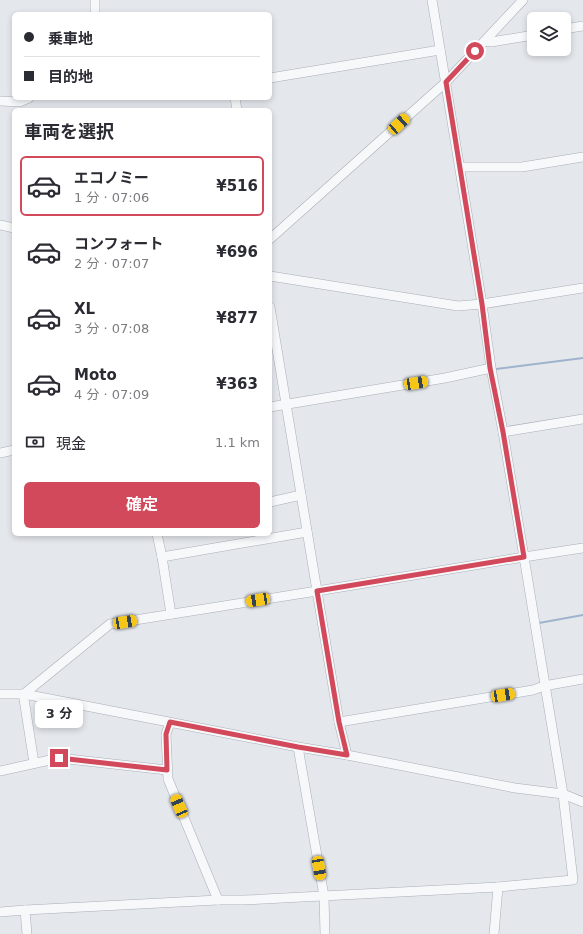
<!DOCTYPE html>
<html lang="ja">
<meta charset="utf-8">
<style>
body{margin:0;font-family:"DejaVu Sans","Noto Sans JP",sans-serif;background:#f7f7f7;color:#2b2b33;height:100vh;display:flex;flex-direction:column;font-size:15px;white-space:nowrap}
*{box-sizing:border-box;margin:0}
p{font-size:13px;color:#7c7c81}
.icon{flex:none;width:22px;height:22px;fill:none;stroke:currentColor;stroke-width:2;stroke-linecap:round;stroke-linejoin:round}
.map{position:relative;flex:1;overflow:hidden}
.drawer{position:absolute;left:12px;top:108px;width:260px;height:428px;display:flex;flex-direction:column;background:#fff;border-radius:6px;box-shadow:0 2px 6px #0003}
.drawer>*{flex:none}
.guide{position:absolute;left:12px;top:12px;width:260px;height:88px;border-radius:6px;box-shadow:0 2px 6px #0003;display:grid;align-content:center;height:88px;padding:0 12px;background:#fff}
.tools{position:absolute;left:527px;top:12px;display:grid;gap:8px}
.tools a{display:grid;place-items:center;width:44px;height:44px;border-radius:6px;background:#fff;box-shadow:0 2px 6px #0003;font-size:20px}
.end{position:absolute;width:18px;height:18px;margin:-9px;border:5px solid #d1495b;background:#fff;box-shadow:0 0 0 2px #fff}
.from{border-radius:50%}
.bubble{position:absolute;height:28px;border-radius:6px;background:#fff;box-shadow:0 2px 6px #0003;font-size:13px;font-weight:700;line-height:28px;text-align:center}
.car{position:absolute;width:12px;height:24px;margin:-12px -6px;border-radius:5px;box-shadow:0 0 3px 1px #0007;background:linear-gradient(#f5c518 24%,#345 0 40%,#f5c518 0 76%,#345 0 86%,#f5c518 0)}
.guide b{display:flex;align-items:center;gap:14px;height:38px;font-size:15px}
.guide b+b{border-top:1px solid #e1e1e2}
.guide i{width:10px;height:10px;background:#2b2b33}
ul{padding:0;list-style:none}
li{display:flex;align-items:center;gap:12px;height:60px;margin:0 8px 6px;padding:0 4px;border:2px solid transparent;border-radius:6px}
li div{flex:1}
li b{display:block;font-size:15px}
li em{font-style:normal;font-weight:700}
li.active{border-color:#d1495b}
li>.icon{width:36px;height:36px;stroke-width:1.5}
h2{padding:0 12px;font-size:18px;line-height:48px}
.pay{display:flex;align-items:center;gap:10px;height:44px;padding:0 12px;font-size:15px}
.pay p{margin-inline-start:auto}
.primary-button{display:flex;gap:8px;margin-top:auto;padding:8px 12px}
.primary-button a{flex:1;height:46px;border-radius:6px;background:#d1495b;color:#fff;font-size:16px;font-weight:700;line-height:46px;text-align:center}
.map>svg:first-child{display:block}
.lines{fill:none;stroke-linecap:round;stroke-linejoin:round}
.stream{stroke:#9fb4cc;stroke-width:2}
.street-casing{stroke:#a9aeb7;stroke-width:10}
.street{stroke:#f7f8fa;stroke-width:9}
.route{stroke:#d1495b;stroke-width:5}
</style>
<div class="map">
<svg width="583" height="934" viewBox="0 0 583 934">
<rect width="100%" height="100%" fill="#e4e7ec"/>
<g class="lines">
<!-- stream -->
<g class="stream">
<path d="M 496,369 L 583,358"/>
<path d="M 539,623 L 583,615"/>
</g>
<defs>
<g id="street">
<path d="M 432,0 L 482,304 L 491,368 L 503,432 L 524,557 L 583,548"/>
<path d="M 95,14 L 95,0"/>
<path d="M 564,29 L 583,26"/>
<path d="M 485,41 L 491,42 L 534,35"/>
<path d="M 270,78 L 440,50"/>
<path d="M 235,98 L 237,110"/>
<path d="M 0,101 L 20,102 L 29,98"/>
<path d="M 460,167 L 522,167 L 583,157"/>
<path d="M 0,225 L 14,228"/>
<path d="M 270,239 L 446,82 L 523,0"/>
<path d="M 270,276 L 458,306 L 482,304 L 583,288"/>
<path d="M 270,307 L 317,591 L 524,557 L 563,794 L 573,880 L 498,887 L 494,934"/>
<path d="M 270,407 L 445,378 L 491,368"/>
<path d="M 503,432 L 583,419"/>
<path d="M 0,453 L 14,450"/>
<path d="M 270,502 L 301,495"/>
<path d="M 157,534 L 162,557 L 171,614"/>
<path d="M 162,557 L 307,532"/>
<path d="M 0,694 L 24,694 L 298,747 L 347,755"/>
<path d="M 339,722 L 533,690 L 544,686 L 583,679"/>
<path d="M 170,723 L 166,734 L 168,779 L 218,900"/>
<path d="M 298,747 L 324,896 L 325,934"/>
<path d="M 34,763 L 24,699 L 24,694 L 110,624 L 317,591 L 339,722 L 347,755 L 515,788 L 563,794 L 583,802"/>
<path d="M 0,771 L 59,758 L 167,770"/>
<path d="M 25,910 L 218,900 L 244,900 L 498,887"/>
<path d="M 0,912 L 25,910 L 27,934"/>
</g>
</defs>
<!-- street casing -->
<use href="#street" class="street-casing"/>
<!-- street -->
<use href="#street" class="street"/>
</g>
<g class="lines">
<!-- route -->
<path class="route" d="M 59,758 L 167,770 L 166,734 L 170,722 L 298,747 L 347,755 L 339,722 L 317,591 L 524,557 L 503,432 L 490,368 L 482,304 L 446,82 L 475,51"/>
</g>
</svg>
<div class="tools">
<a><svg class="icon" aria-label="layers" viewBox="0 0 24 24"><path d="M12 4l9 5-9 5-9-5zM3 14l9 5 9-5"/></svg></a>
</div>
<i class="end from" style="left:475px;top:51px"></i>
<i class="end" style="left:59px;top:758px"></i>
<div class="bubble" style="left:35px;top:700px;width:48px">3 分</div>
<i class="car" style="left:399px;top:124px;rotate:48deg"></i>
<i class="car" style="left:416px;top:383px;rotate:81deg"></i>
<i class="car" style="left:258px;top:600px;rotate:261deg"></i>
<i class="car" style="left:125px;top:622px;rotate:81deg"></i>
<i class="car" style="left:503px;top:695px;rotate:81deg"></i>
<i class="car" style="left:179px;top:806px;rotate:337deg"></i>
<i class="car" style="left:319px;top:868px;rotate:170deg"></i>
<div class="guide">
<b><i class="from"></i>乗車地</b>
<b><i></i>目的地</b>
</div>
<section class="drawer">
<h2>車両を選択</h2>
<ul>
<li class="active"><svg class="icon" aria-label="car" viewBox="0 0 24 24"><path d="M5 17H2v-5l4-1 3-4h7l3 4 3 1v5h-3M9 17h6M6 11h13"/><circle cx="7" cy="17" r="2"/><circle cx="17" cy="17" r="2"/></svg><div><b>エコノミー</b><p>1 分 · 07:06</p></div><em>¥516</em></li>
<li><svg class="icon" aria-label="car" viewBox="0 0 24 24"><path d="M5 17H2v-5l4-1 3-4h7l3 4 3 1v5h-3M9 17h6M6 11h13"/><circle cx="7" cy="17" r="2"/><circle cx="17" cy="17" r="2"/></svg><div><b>コンフォート</b><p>2 分 · 07:07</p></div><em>¥696</em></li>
<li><svg class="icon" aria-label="car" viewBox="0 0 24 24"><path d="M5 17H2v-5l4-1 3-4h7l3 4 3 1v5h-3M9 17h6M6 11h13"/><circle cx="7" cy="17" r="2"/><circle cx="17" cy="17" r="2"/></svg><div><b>XL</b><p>3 分 · 07:08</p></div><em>¥877</em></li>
<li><svg class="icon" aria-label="car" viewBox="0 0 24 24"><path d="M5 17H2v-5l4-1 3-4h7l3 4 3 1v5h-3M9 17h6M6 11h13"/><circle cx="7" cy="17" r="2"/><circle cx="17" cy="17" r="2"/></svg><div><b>Moto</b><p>4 分 · 07:09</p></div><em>¥363</em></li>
</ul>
<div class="pay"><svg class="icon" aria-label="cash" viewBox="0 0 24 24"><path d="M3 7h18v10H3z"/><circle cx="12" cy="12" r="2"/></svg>現金<p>1.1 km</p></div>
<div class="primary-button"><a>確定</a></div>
</section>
</div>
